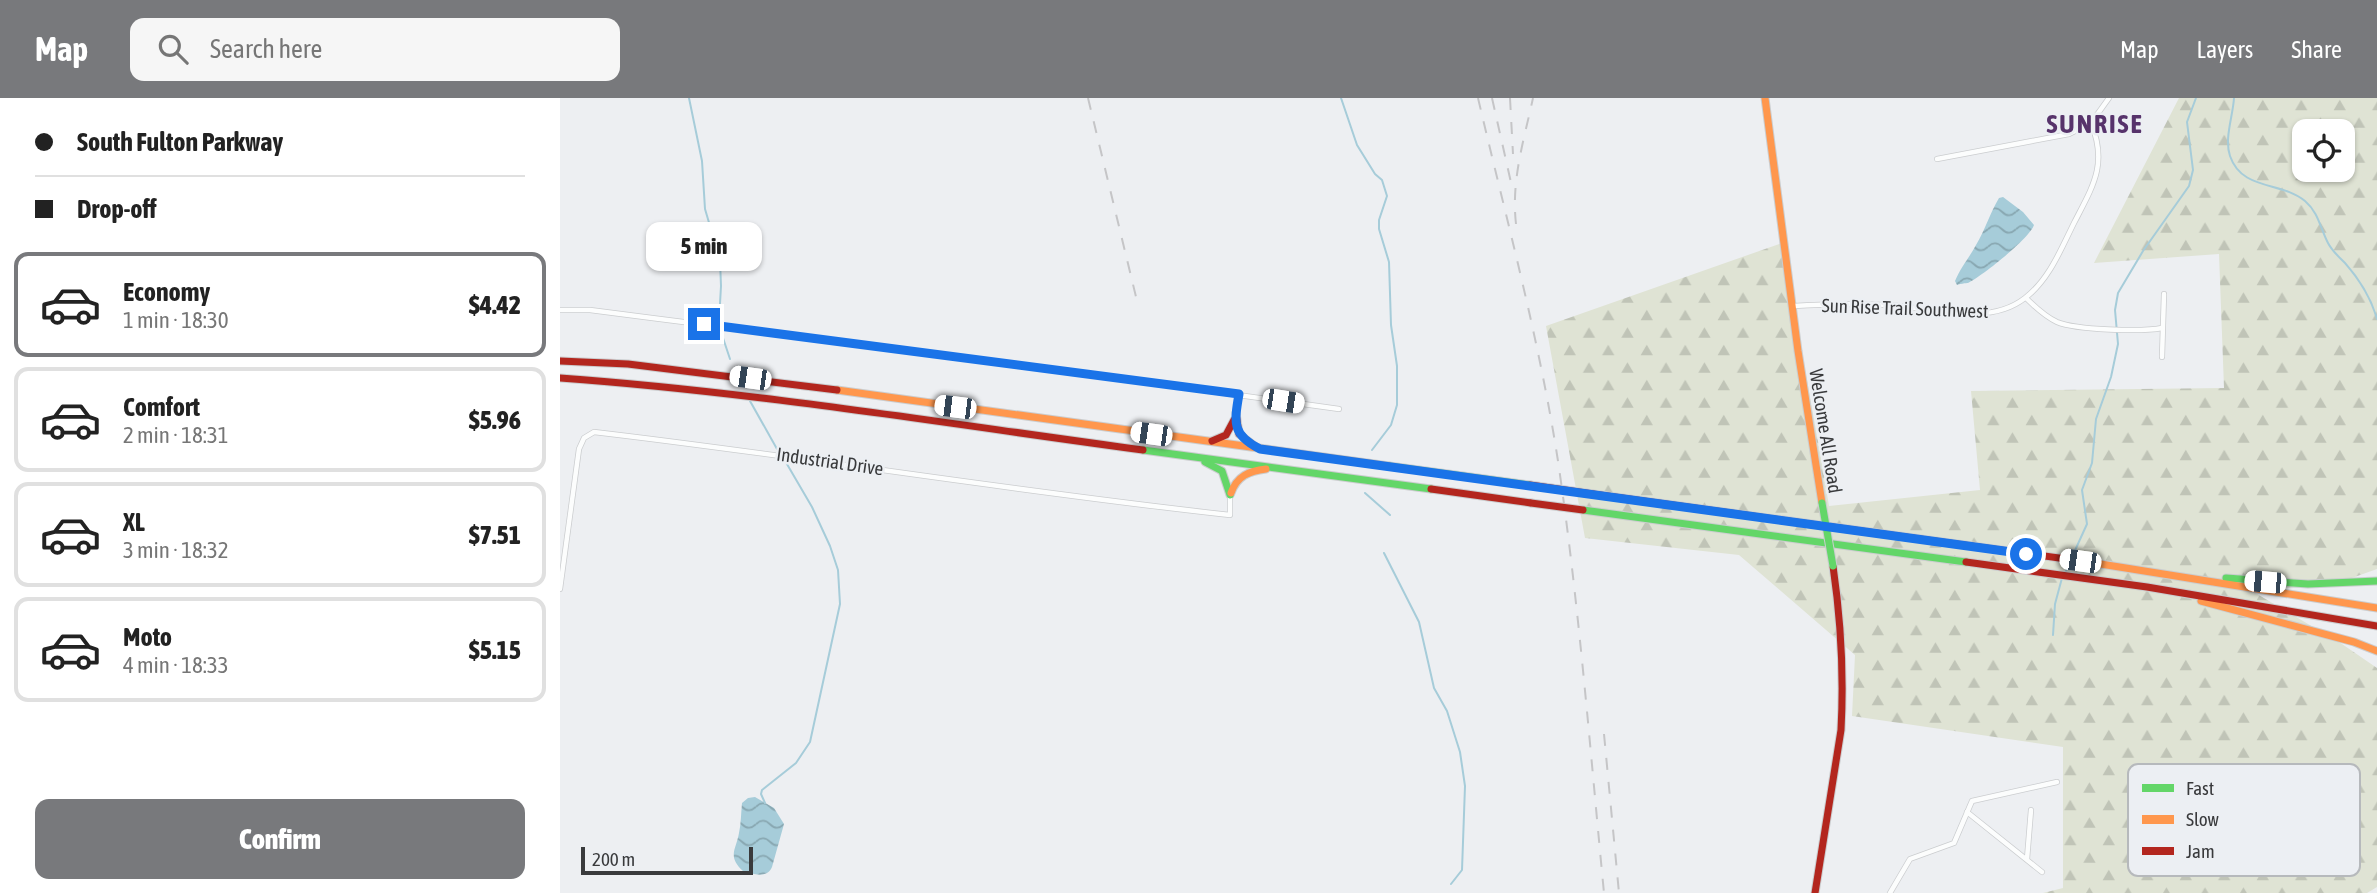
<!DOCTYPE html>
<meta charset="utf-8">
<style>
body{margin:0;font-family:"Asap Condensed",sans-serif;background:#f6f6f6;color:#222;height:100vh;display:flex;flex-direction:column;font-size:26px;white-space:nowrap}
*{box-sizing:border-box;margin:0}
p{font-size:23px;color:#767676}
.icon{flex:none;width:38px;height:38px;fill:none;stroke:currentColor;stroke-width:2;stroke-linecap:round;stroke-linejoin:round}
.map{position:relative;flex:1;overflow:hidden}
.side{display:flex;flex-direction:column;background:#fff;width:560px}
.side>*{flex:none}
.top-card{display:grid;align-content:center;height:154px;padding:0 35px;background:#fff}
.controls{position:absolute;left:1732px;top:21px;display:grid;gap:14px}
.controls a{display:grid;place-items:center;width:63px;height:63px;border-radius:14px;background:#fff;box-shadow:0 2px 5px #0004;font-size:35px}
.scale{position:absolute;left:21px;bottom:18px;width:172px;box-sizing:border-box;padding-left:7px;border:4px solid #393a3c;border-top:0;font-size:19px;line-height:24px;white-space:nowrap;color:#393a3c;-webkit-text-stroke:5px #eceff3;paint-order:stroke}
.end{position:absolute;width:32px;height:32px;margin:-16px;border:9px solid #1a73e8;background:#fff;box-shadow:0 0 0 4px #fff}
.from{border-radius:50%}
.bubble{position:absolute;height:49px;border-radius:14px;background:#fff;box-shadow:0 2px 5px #0004;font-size:23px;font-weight:800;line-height:49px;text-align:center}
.car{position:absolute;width:21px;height:42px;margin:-21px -10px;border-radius:9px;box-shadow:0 0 5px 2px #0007;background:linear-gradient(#fff 24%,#345 0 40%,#fff 0 76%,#345 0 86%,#fff 0)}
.top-card b{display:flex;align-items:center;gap:24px;height:66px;font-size:26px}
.top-card b+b{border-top:2px solid #e0e0e0}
.top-card i{width:18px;height:18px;background:#222}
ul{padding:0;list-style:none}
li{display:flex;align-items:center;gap:21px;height:105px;margin:0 14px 10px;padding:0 21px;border:4px solid #e0e0e0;border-radius:14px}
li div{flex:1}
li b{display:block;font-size:26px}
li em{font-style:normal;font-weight:800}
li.active{border-color:#78797c}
li>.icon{width:63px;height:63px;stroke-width:1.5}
.primary-button{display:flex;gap:14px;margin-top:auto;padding:14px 35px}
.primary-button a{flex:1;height:80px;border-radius:14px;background:#78797c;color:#fff;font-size:28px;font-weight:800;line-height:80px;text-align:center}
header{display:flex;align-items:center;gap:42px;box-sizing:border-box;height:98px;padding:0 35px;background:#78797c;color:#fff}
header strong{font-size:33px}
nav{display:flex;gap:38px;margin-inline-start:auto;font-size:24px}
.search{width:490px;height:63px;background:#f6f6f6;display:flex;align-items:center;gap:18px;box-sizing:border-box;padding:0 24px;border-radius:14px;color:#767676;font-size:26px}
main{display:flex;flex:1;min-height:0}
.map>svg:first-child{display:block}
.forest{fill:url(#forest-firs);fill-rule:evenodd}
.water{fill:url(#water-waves)}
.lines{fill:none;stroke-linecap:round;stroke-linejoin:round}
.stream{stroke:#a6ccd9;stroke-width:2}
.street-casing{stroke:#cbcdcf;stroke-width:6}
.fast-casing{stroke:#cbcdcf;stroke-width:9}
.slow-casing{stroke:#cbcdcf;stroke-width:9}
.jam-casing{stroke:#cbcdcf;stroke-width:9}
.street{stroke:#fcfdfd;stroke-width:4.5}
.fast{stroke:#63d668;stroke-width:7}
.slow{stroke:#ff974d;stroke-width:7}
.jam{stroke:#b3261e;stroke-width:7}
.rail{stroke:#c5c5c7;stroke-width:2;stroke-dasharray:12 12;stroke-linecap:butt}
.fast-bridge-casing{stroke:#cbcdcf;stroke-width:9;stroke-linecap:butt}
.jam-bridge-casing{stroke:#cbcdcf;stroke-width:9;stroke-linecap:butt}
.fast-bridge{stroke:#63d668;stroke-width:7}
.jam-bridge{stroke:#b3261e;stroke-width:7}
.route{stroke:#1a73e8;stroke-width:9}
.labels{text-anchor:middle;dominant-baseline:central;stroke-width:5;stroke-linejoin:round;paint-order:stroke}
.street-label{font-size:19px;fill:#393a3c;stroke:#eceff3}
.district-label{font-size:26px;font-weight:bold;letter-spacing:2px;fill:#57336b;stroke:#eceff3}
.key{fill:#eceff3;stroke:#b6b9bc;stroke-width:2}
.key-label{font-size:19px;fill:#393a3c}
</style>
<header>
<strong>Map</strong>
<div class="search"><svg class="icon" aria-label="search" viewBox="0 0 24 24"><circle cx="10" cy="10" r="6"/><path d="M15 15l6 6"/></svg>Search here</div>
<nav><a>Map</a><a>Layers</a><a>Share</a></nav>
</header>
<main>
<section class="side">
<div class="top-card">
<b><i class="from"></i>South Fulton Parkway</b>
<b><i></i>Drop-off</b>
</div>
<ul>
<li class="active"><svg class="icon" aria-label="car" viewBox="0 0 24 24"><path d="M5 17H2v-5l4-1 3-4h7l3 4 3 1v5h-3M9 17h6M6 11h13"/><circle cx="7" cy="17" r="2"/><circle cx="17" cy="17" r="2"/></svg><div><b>Economy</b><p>1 min · 18:30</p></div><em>$4.42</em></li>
<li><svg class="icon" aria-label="car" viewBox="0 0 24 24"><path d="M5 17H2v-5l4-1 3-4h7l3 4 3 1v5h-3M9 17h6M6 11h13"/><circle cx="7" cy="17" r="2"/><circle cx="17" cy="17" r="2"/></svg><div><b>Comfort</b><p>2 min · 18:31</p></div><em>$5.96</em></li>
<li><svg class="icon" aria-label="car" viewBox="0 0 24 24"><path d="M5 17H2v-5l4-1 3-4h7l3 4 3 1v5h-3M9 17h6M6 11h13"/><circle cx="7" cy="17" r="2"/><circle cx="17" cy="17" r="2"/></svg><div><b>XL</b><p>3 min · 18:32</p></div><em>$7.51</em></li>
<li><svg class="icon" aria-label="car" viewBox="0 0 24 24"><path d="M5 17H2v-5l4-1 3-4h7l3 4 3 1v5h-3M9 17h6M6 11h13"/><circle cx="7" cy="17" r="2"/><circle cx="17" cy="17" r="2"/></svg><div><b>Moto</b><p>4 min · 18:33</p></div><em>$5.15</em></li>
</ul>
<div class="primary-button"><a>Confirm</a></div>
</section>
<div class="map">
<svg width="1817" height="795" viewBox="0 0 1817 795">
<defs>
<pattern id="forest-firs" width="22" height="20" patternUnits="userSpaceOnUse" patternTransform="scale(1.75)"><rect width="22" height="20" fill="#dfe3d4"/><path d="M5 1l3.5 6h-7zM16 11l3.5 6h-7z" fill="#c0c4b7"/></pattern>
<pattern id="water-waves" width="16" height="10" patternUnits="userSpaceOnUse" patternTransform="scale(1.75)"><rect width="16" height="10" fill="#a6ccd9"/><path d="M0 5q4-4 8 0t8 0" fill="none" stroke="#88a7b1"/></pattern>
</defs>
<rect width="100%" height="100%" fill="#edeff2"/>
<!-- forest -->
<path class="forest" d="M 1619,0 L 1817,0 L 1817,471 L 1775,486 L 1692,493 L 1782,546 L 1817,570 L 1817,789 L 1807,795 L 1483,795 L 1503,790 L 1503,649 L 1292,618 L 1295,557 L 1179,457 L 1025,440 L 986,228 L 1222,145 C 1237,233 1255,320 1269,408 L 1420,392 L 1411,293 L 1664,290 L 1659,156 L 1534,165 ZM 1745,33 L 1783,33 L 1783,72 L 1745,72 Z"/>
<!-- water -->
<g class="water">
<path d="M 1443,99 L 1463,114 L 1474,127 C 1470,140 1421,179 1408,185 C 1407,185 1398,186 1397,187 L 1395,183 C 1401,169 1409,160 1416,147 C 1425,132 1430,115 1439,100 Z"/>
<path d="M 195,699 L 214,710 L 224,726 L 212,769 C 207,781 193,776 183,773 C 167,758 176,752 179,735 C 181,726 181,715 182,705 L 188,700 Z"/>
</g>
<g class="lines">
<!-- stream -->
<g class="stream">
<path d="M 129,0 L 142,63 L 145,111 L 160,162 L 161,188 L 159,223"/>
<path d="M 781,0 L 797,47 L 815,76 L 822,82 L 827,98 L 819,122 L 819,131 L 829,164 L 831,227 L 837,268 L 837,307 L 831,327 L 812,352"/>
<path d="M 1674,0 C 1673,18 1664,41 1670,58 C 1682,93 1721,83 1745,103 C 1759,115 1760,130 1768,145 C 1772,153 1779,159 1785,165 C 1800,182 1811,200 1817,221"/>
<path d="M 161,234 L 170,261"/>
<path d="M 190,303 L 217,351"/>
<path d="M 805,395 L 830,417"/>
<path d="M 824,455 L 859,524 L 874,590 L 887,613 L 900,654 L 905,688 L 902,772 L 891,786"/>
<path d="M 1512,459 L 1527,426 L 1522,392 L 1532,365 L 1536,321 L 1551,279 L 1558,246 L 1555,212 L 1558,195 L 1583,153 L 1629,88 L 1633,72 L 1627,24 L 1636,0"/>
<path d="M 1505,475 L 1510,464"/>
<path d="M 1493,537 L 1495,506 L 1502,480"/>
<path d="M 205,705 L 201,696 L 202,692 L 236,665 L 250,644 L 280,506 L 278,472 L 270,448 L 252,409 L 224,361"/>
</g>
<defs>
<g id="street">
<path d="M 1377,61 L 1509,36 L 1531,25 L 1549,0"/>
<path d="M 1466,200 C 1474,208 1486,219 1497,224 C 1516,232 1582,234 1602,230"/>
<path d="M 1234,208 C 1265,206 1298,206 1330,207 C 1372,210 1428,229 1465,200 C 1489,182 1501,151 1514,125 C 1533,88 1548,66 1531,25"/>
<path d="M 0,212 L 30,212 L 92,220 L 492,271 L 779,311"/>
<path d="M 1602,259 L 1604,196"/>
<path d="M 676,315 L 679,296"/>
<path d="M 0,491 L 19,351 L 24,340 L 34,334 C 247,359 458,394 670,417 L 670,397"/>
<path d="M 1407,714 L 1482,774"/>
<path d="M 1467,761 L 1471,712"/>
<path d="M 1330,795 L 1350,761 L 1394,745 L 1412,703 L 1497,684"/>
</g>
<g id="fast">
<path d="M 583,352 L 871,391"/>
<path d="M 645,364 L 662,373 L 670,397"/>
<path d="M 829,368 L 970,387"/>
<path d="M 1023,412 L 1406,464"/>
<path d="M 1666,480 L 1748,486 L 1817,483"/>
</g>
<g id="slow">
<path d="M 1205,0 L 1238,253 L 1262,405"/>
<path d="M 277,292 L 829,368"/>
<path d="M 671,395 C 677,378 689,373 706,371"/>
<path d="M 1528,464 L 1817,510"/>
<path d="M 1641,503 L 1794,544 L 1817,553"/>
</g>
<g id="jam">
<path d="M 0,263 L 68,266 L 277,292"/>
<path d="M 0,280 C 195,294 389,326 583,352"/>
<path d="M 676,315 L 679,336 L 696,349"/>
<path d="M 652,343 L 666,337 L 674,322"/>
<path d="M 871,391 L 971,405"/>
<path d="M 1033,396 L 1528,464"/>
<path d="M 1406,464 L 1587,489 L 1817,528"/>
<path d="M 1255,795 L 1281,632 C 1284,577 1281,523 1273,468"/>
</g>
</defs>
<!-- street casing -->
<use href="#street" class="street-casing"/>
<!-- fast casing -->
<use href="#fast" class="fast-casing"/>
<!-- slow casing -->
<use href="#slow" class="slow-casing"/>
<!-- jam casing -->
<use href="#jam" class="jam-casing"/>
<!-- street -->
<use href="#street" class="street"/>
<!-- fast -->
<use href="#fast" class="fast"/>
<!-- slow -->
<use href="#slow" class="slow"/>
<!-- jam -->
<use href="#jam" class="jam"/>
<!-- rail -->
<g class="rail">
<path d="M 528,0 L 577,203"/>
<path d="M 918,0 C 946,120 979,240 998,363 C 1019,506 1030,651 1044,795"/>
<path d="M 932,0 L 952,89"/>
<path d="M 950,0 L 953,56"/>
<path d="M 956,126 C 951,82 964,42 973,0"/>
<path d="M 1044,636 L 1059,795"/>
</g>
<defs>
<path id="fast-bridge" d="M 1262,405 L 1273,468"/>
<g id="jam-bridge">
<path d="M 970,387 L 1033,396"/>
<path d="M 971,405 L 1023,412"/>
</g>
</defs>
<!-- fast-bridge casing -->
<use href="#fast-bridge" class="fast-bridge-casing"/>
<!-- jam-bridge casing -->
<use href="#jam-bridge" class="jam-bridge-casing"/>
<!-- fast-bridge -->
<use href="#fast-bridge" class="fast-bridge"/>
<!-- jam-bridge -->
<use href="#jam-bridge" class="jam-bridge"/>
</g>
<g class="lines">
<!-- route -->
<path class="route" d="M 144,226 L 679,296 C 674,325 672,337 700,351 L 1466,456"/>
</g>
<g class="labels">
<!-- street labels -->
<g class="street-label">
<text transform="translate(1345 210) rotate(2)">Sun Rise Trail Southwest</text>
<text transform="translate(1266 333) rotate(81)">Welcome All Road</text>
<text transform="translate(270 363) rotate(8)">Industrial Drive</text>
</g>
<!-- district labels -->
<g class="district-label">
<text x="1535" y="26">SUNRISE</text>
</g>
</g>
<!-- legend -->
<rect x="1568" y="666" width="232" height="112" rx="10" class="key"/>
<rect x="1582" y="686" width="32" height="8" fill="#63d668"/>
<rect x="1582" y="717" width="32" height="9" fill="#ff974d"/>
<rect x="1582" y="749" width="32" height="8" fill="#b3261e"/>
<g class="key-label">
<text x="1626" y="697">Fast</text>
<text x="1626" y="728">Slow</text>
<text x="1626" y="760">Jam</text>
</g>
</svg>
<div class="controls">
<a><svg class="icon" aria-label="locate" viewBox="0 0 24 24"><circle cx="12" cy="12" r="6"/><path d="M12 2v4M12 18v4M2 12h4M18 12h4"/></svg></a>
</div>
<div class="scale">200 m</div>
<i class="end from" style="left:1466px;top:456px"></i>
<i class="end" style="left:144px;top:226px"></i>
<div class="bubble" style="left:86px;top:124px;width:116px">5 min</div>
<i class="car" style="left:190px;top:280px;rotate:278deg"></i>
<i class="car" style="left:723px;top:303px;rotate:99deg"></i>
<i class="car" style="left:395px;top:309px;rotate:277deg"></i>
<i class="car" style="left:591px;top:336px;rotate:278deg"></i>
<i class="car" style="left:1520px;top:463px;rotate:278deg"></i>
<i class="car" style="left:1705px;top:484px;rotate:275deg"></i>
</div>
</main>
